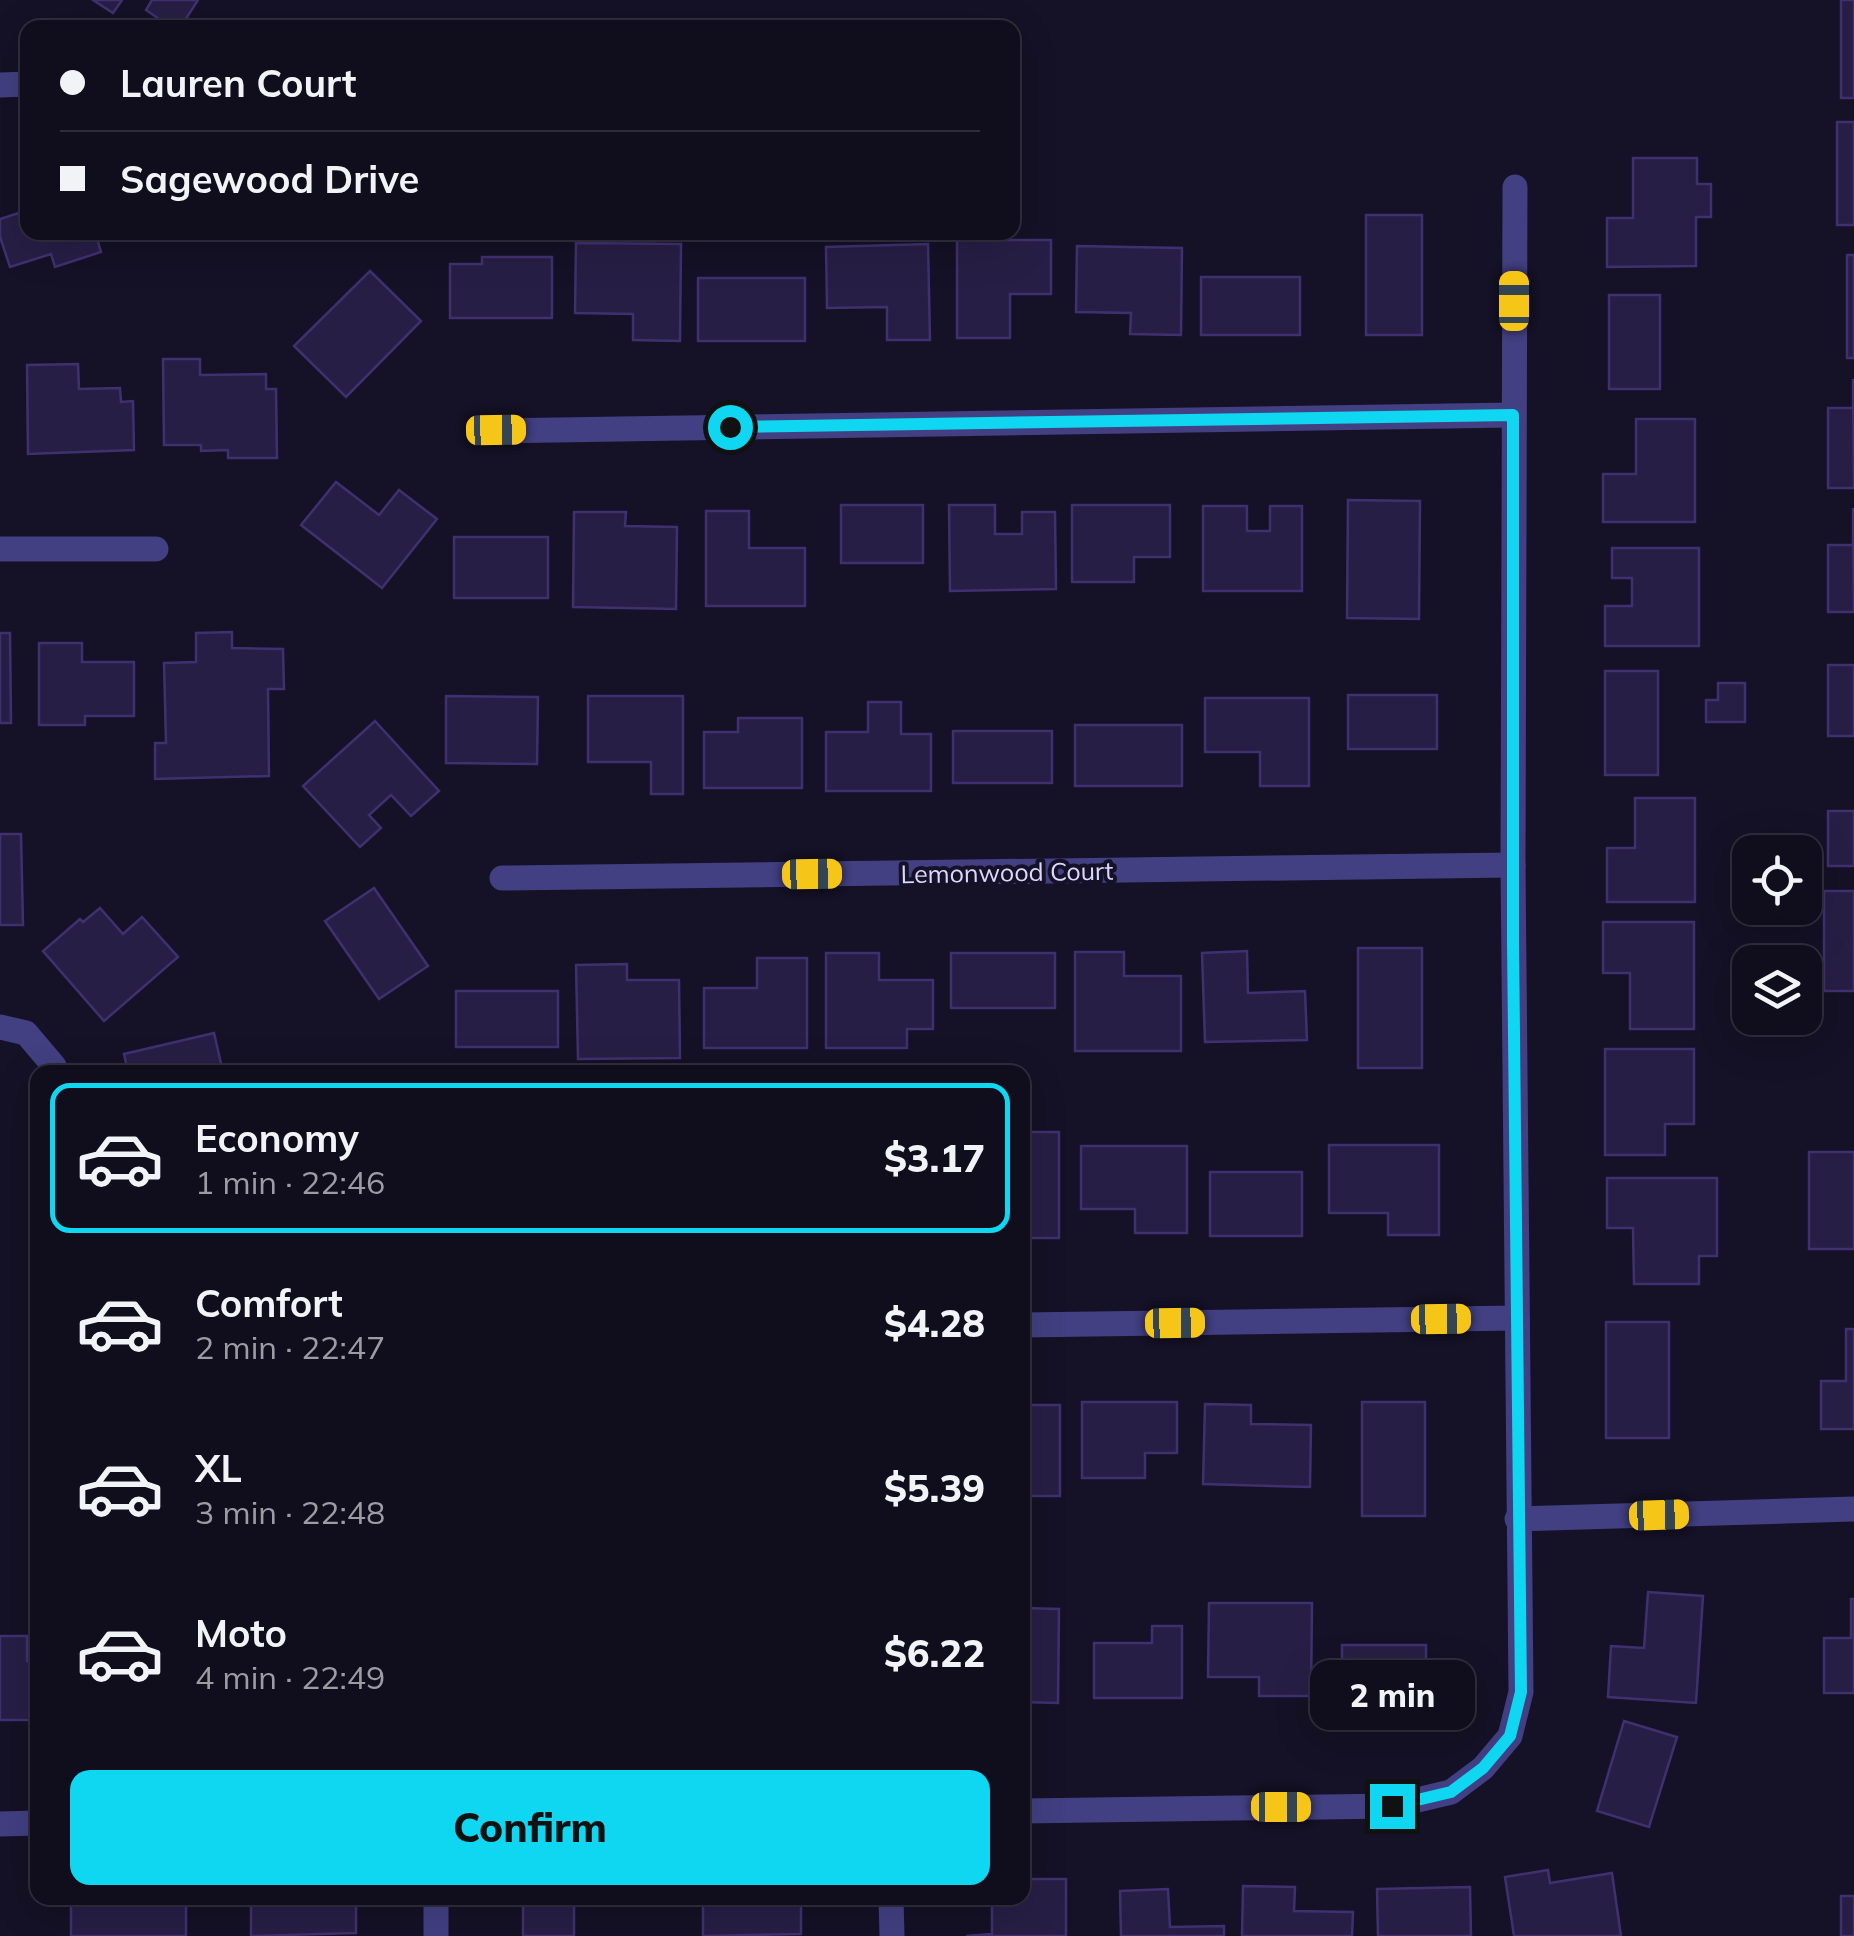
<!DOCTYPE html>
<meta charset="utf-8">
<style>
body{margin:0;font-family:Mulish,sans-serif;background:#1e1b29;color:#f1f3f6;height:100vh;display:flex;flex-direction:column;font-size:38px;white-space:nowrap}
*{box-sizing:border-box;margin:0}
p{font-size:32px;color:#9c9ca3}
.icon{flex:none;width:55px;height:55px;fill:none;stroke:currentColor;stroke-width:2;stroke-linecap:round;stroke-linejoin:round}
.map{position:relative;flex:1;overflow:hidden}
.drawer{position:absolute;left:30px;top:1065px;width:1000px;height:840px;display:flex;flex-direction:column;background:#100d1c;border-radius:20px;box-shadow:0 10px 40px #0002,0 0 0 2px #302d3b}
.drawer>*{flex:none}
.banner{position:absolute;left:20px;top:20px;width:1000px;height:220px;border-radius:20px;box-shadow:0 10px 40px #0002,0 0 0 2px #302d3b;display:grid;align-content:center;height:220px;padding:0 40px;background:#100d1c}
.buttons{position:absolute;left:1732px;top:835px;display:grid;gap:20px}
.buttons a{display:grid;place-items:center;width:90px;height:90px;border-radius:20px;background:#100d1c;box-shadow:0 10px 40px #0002,0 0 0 2px #302d3b;font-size:50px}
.end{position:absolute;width:45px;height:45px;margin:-22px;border:12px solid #0fd6f1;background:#111;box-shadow:0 0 0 5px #111}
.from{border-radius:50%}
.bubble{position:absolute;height:70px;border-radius:20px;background:#100d1c;box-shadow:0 10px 40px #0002,0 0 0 2px #302d3b;font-size:32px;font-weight:800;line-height:70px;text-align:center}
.car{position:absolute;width:30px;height:60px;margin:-30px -15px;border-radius:12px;box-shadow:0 0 8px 2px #0007;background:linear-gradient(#f5c518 24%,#345 0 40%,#f5c518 0 76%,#345 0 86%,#f5c518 0)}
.banner b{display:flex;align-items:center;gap:35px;height:95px;font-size:38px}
.banner b+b{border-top:2px solid #302d3b}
.banner i{width:25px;height:25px;background:#f1f3f6}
ul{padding:18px 0 0;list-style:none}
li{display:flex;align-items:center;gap:30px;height:150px;margin:0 20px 15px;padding:0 20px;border:5px solid transparent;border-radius:20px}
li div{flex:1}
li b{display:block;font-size:38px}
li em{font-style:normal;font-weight:800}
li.on{border-color:#0fd6f1}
li>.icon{width:90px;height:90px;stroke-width:1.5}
.primary-button{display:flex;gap:20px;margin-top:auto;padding:20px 40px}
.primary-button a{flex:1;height:115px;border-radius:20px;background:#0fd6f1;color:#111;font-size:40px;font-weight:800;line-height:115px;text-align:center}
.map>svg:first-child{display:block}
.building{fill:#271e45;stroke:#3f3170;stroke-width:2.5}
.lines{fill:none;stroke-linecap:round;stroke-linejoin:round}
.minor{stroke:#423f82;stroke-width:25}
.route{stroke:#0fd6f1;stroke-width:12}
.labels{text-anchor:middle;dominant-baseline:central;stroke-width:8;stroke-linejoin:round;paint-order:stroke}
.street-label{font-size:25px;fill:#dcd8fd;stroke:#151126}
</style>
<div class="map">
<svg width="1854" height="1936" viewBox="0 0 1854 1936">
<rect width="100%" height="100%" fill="#151126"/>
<!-- building -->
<g class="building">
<path d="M 93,0 L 122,0 L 113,13 Z"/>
<path d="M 152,0 L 198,0 L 180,28 L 172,28 L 146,10 Z"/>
<rect x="1841" y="0" width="13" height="98"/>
<rect x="1837" y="122" width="17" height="103"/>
<path d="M 1633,158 L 1697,158 L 1697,184 L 1711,184 L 1711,217 L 1696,217 L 1696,266 L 1607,267 L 1607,218 L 1633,218 Z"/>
<path d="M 28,210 L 28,232 L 95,232 L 101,252 L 55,267 L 51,254 L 10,267 L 0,237 L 0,219 Z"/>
<rect x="1366" y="215" width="56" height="120"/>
<path d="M 957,240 L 1051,240 L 1051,294 L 1010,294 L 1010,338 L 957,338 Z"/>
<path d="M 576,243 L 681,244 L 680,341 L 633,340 L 633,314 L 575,313 Z"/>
<path d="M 928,244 L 930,340 L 887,340 L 887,307 L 827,308 L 826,247 Z"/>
<path d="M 1077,246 L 1182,248 L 1181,335 L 1130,334 L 1131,313 L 1076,312 Z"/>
<rect x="1847" y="255" width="7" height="103"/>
<path d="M 482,257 L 552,257 L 552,318 L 450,318 L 450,264 L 482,264 Z"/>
<path d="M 370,271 L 421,321 L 346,397 L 294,346 Z"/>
<rect x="1201" y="277" width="99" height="58"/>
<rect x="698" y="278" width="107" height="63"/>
<rect x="1609" y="295" width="51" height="94"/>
<path d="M 163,359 L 200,359 L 200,375 L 266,374 L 266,389 L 276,389 L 277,458 L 228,458 L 228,450 L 201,451 L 201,445 L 164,445 Z"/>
<path d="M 78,364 L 79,389 L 120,388 L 121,402 L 133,401 L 134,450 L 28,454 L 27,365 Z"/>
<path d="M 1853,379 L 1854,488 L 1828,488 L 1828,408 L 1853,408 Z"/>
<path d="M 1636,419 L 1695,419 L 1695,522 L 1603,522 L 1603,474 L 1636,474 Z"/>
<path d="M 336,482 L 379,515 L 399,490 L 437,519 L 382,588 L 301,525 Z"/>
<path d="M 1348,500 L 1420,501 L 1419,619 L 1347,618 Z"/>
<rect x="841" y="505" width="82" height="58"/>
<path d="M 949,505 L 995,505 L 995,534 L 1022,534 L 1022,512 L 1055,512 L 1056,589 L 950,591 Z"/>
<path d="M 1072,505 L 1170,505 L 1170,557 L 1134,557 L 1134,582 L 1072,582 Z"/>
<path d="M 1203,506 L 1247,506 L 1247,531 L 1270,531 L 1270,506 L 1302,506 L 1302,591 L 1203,591 Z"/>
<path d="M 1853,508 L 1854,612 L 1828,612 L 1828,545 L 1853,545 Z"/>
<path d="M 706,511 L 749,511 L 749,548 L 805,548 L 805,606 L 706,606 Z"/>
<path d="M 574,512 L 626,512 L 625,526 L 677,527 L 676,609 L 573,607 Z"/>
<rect x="454" y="537" width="94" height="61"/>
<path d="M 1612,548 L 1699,548 L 1699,646 L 1605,646 L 1605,606 L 1632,606 L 1632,578 L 1612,578 Z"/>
<path d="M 232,632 L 232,648 L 283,649 L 284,689 L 268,689 L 269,776 L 155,779 L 155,743 L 166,743 L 164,663 L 196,662 L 196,633 Z"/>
<path d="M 0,633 L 10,633 L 11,723 L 0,723 Z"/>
<path d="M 39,643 L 82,643 L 82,662 L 134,662 L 134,716 L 85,716 L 85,725 L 39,725 Z"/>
<rect x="1828" y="665" width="26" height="71"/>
<rect x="1605" y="671" width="53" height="104"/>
<path d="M 1718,683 L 1745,683 L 1745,722 L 1706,722 L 1706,700 L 1718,700 Z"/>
<rect x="1348" y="695" width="89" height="54"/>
<path d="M 446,696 L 538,697 L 537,764 L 446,763 Z"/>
<path d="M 588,696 L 683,696 L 683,794 L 651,794 L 651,762 L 588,762 Z"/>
<path d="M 1205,698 L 1309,698 L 1309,786 L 1260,786 L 1260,752 L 1205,752 Z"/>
<path d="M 868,702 L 901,702 L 901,734 L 931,734 L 931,791 L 826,791 L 826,732 L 868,732 Z"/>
<path d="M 738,718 L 802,718 L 802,788 L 704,788 L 704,732 L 738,732 Z"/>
<path d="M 375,721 L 439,791 L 411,816 L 391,795 L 369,815 L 381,828 L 360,847 L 303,786 Z"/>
<rect x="1075" y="725" width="107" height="61"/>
<rect x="953" y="731" width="99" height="52"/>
<path d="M 1635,798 L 1695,798 L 1695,902 L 1607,902 L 1607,848 L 1635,848 Z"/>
<rect x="1828" y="811" width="26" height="55"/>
<path d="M 0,834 L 21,834 L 23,925 L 0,925 Z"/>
<path d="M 374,888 L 428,966 L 379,999 L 325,921 Z"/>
<rect x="1824" y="891" width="30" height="100"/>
<path d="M 100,908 L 123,934 L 142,917 L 178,957 L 104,1021 L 43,951 L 80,919 L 83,922 Z"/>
<path d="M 1603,922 L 1694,922 L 1694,1029 L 1630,1029 L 1630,973 L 1603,973 Z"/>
<rect x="1358" y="948" width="64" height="120"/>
<path d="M 1247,951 L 1248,993 L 1305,991 L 1307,1040 L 1205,1042 L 1202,953 Z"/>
<path d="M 1075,952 L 1124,952 L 1124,976 L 1181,976 L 1181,1051 L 1075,1051 Z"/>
<path d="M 826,953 L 879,953 L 879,980 L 933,980 L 933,1029 L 907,1029 L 907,1048 L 826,1048 Z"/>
<rect x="951" y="953" width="104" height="55"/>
<path d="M 757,958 L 807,958 L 807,1048 L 704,1048 L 704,988 L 757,988 Z"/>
<path d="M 627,964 L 627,980 L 679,980 L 680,1058 L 578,1059 L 576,965 Z"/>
<rect x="456" y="991" width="102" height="56"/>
<path d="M 214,1033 L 223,1072 L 128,1072 L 124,1054 Z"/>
<path d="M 1605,1049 L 1694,1049 L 1694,1124 L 1665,1124 L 1665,1155 L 1605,1155 Z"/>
<rect x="1022" y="1132" width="37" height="106"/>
<path d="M 1329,1145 L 1439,1145 L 1439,1235 L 1388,1235 L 1388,1213 L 1329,1213 Z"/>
<path d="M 1081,1146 L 1187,1146 L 1187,1233 L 1135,1233 L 1135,1209 L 1081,1209 Z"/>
<rect x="1809" y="1152" width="45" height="97"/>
<rect x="1210" y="1172" width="92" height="64"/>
<path d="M 1607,1178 L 1717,1178 L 1717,1256 L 1699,1256 L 1699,1284 L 1634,1284 L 1633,1228 L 1607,1228 Z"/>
<rect x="1606" y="1322" width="63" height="116"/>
<path d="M 1846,1329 L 1854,1329 L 1854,1429 L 1821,1429 L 1821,1381 L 1846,1381 Z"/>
<path d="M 1082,1402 L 1177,1402 L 1177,1453 L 1145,1453 L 1145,1478 L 1082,1478 Z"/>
<rect x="1362" y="1402" width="63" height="114"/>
<path d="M 1205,1404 L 1251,1405 L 1251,1424 L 1311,1425 L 1310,1487 L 1203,1484 Z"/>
<rect x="1022" y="1405" width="38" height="91"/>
<path d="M 1648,1592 L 1703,1596 L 1696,1703 L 1608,1697 L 1611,1646 L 1644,1648 Z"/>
<path d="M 1851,1599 L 1854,1599 L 1854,1693 L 1824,1693 L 1824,1638 L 1851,1638 Z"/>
<path d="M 1209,1603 L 1312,1603 L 1311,1696 L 1259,1696 L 1259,1677 L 1208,1677 Z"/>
<path d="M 1022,1608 L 1059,1609 L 1058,1703 L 1022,1702 Z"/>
<path d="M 1152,1626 L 1182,1626 L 1182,1698 L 1094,1698 L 1094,1643 L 1152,1643 Z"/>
<path d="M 0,1636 L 27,1636 L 27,1661 L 38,1661 L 38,1720 L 0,1720 Z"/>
<rect x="1342" y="1645" width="84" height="51"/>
<path d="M 1624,1721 L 1677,1737 L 1649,1827 L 1597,1811 Z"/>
<path d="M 1548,1870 L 1550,1883 L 1612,1873 L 1621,1936 L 1514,1936 L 1505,1877 Z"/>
<path d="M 1022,1879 L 1066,1879 L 1066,1936 L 966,1936 L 992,1934 L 992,1898 L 1022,1898 Z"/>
<path d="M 1243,1886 L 1295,1887 L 1294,1911 L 1353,1912 L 1352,1936 L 1242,1936 Z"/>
<path d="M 1470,1887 L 1471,1936 L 1378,1936 L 1377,1889 Z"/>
<path d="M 1168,1889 L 1170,1927 L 1224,1926 L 1224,1936 L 1121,1936 L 1120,1891 Z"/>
<rect x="1841" y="1896" width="13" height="40"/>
<path d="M 251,1898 L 356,1898 L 356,1933 L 251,1936 Z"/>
<rect x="523" y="1898" width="51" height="38"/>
<path d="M 703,1898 L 801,1898 L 801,1934 L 703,1936 Z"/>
<rect x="71" y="1900" width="115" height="36"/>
</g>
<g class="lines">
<!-- minor -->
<g class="minor">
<path d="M 0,85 L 28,84"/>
<path d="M 496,431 L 1513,415"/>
<path d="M 0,549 L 156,549"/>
<path d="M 502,878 L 1513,865"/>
<path d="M 0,1027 L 26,1033 L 54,1066 L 55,1072"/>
<path d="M 1022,1325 L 1517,1318"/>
<path d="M 1517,1519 L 1854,1509"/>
<path d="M 1022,1811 L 1392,1806 L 1451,1792 L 1483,1768 L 1510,1736 L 1521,1692 L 1513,865 L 1515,187"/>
<path d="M 0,1824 L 38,1823"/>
<path d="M 436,1898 L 436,1936"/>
<path d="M 891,1898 L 892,1936"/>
</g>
</g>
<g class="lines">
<!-- route -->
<path class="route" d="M 730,427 L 1513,415 L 1513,941 L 1521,1692 L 1510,1736 L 1483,1768 L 1451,1792 L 1392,1806"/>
</g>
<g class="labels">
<!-- street labels -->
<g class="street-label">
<text transform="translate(1007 872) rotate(-1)">Lemonwood Court</text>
</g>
</g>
</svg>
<div class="buttons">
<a><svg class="icon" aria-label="locate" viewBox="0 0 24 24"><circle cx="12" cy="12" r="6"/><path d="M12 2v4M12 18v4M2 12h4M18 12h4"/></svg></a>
<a><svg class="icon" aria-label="layers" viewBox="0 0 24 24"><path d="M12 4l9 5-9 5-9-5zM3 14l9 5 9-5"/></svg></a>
</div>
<i class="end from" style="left:730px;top:427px"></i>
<i class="end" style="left:1392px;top:1806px"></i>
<div class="bubble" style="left:1310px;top:1660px;width:165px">2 min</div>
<i class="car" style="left:1514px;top:301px;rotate:0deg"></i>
<i class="car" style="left:496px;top:430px;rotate:89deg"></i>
<i class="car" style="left:812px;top:874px;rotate:89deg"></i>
<i class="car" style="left:1441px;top:1319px;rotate:89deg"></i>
<i class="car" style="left:1175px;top:1323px;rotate:89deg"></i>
<i class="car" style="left:1659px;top:1515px;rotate:88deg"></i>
<i class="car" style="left:1281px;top:1807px;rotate:90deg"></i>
<div class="banner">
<b><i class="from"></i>Lauren Court</b>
<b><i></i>Sagewood Drive</b>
</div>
<section class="drawer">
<ul>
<li class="on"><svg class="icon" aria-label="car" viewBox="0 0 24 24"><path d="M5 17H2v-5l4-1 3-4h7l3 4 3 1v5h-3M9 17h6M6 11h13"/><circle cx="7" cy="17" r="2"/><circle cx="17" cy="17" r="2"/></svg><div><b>Economy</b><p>1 min · 22:46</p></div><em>$3.17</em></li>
<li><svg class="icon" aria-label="car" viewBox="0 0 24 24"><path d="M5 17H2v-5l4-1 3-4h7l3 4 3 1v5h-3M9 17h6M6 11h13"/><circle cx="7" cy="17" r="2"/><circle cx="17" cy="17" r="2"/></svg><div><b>Comfort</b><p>2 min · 22:47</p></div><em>$4.28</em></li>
<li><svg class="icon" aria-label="car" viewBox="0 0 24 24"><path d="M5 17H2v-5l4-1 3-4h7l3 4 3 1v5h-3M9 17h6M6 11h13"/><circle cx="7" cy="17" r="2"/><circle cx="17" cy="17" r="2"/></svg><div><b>XL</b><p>3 min · 22:48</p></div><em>$5.39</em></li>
<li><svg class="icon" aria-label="car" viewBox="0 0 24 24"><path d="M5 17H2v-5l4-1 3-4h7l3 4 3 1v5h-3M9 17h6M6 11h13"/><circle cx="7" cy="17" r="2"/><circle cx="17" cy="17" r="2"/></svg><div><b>Moto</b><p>4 min · 22:49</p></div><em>$6.22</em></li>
</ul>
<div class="primary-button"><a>Confirm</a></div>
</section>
</div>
